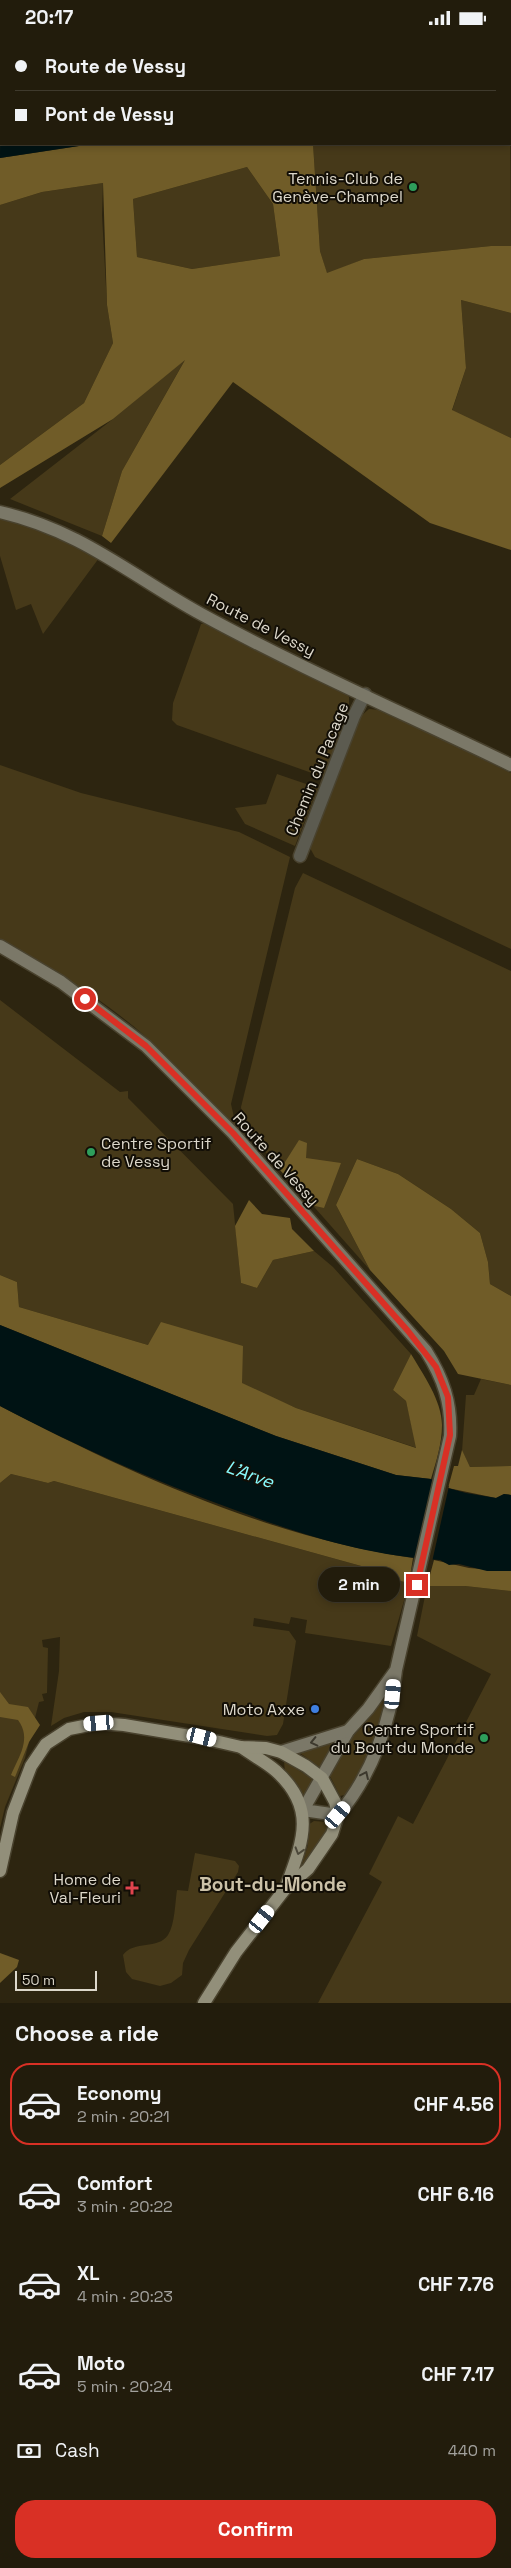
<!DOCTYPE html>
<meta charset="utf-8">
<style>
body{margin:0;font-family:"Space Grotesk",sans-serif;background:#2e291a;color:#f1f3f6;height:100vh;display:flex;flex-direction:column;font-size:19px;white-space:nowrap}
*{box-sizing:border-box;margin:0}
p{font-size:16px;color:#a2a19d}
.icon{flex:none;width:28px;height:28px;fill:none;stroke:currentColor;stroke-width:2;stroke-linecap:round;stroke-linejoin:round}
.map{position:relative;height:1968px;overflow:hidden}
.details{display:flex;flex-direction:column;background:#221c0c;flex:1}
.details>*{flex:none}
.guide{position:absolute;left:0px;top:0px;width:511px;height:110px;box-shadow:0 2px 8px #0003,0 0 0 1px #3f3a2d;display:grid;align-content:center;height:110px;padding:0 15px;background:#221c0c}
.scale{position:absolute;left:15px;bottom:12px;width:82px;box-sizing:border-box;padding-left:5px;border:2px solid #ddd8cb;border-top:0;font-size:14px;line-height:18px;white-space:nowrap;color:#ddd8cb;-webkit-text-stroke:4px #120e06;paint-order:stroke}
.end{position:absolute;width:22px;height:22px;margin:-11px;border:6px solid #d93025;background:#fff;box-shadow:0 0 0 2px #fff}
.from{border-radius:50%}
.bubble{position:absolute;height:35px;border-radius:18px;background:#221c0c;box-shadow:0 2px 8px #0003,0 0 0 1px #3f3a2d;font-size:16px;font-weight:700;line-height:35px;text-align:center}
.car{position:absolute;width:15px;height:30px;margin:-15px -8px;border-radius:6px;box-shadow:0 0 4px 1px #0007;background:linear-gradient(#fff 24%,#345 0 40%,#fff 0 76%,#345 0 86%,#fff 0)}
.guide b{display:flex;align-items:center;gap:18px;height:48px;font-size:19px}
.guide b+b{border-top:1px solid #3f3a2d}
.guide i{width:12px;height:12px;background:#f1f3f6}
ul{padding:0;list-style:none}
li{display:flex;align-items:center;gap:15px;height:82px;margin:0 10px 8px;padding:0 5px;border:2px solid transparent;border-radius:20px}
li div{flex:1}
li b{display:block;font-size:19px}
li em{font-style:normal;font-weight:700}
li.current{border-color:#d93025}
li>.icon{width:45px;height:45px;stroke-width:1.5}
h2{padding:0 15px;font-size:22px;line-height:60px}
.pay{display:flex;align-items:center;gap:12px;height:55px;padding:0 15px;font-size:19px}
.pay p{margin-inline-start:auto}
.cta{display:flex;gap:10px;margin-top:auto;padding:10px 15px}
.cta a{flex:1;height:58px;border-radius:20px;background:#d93025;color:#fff;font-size:20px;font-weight:700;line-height:58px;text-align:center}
.status{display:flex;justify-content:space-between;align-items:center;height:35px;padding:0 25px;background:#221c0c;direction:ltr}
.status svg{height:14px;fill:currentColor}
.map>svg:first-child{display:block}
.green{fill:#463919}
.forest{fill:#705c28;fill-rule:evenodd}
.water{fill:#001314}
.pier{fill:#2d2510}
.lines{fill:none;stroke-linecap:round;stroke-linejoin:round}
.street-casing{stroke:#49422e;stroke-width:15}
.secondary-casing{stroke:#49422e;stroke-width:15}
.primary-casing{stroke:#49422e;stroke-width:15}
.street{stroke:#5c5b50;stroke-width:12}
.secondary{stroke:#7b7868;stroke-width:12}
.primary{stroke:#928f7a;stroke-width:12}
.oneway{stroke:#3c382d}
.oneway2{stroke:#4c483a}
.route{stroke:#d93025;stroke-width:6}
.leisure-dot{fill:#2e9e5b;stroke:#120e06;stroke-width:2}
.shop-dot{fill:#3f7fe0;stroke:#120e06;stroke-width:2}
.health-dot{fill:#e0444e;stroke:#120e06;stroke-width:2}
.labels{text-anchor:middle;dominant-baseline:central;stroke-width:4;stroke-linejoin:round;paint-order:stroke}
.poi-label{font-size:16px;fill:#ddd8cb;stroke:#120e06;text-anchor:end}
.street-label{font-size:16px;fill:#ddd8cb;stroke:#120e06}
.water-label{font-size:18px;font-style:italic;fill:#88fafc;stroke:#120e06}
.quarter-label{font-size:19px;font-weight:bold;fill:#cbc1a8;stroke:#120e06}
</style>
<div class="status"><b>20:17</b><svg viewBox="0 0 49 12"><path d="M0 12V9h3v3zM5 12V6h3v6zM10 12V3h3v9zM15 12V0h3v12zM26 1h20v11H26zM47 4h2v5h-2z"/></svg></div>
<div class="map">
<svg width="511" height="1968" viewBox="0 0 511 1968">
<rect width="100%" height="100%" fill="#2d2510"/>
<!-- green -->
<g class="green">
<path d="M 510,73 L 511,211 L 491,211 L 364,224 L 327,239 L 320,216 L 313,109 L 510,109 Z"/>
<path d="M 247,132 L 273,169 L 280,221 L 192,234 L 137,222 L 133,164 Z"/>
<path d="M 103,148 L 102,180 L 107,270 L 113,308 L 84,368 L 0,430 L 0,170 L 42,157 Z"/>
<path d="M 461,265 L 511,278 L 511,403 L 452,376 L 466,333 Z"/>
<path d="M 186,323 L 122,436 L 102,501 L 10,464 L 113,384 Z"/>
<path d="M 0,483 L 32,491 L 99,523 L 43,599 L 31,569 L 16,575 L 0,521 Z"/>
<path d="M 206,588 L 243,609 L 344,656 L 349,662 L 349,677 L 323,742 L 177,690 L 172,685 L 173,668 L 199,595 L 201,589 Z"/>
<path d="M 369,674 L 380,675 L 511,738 L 511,914 L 315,822 L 310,813 L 314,800 L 361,681 Z"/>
<path d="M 0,730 L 81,758 L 239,797 L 290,822 L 231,1069 L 236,1091 C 204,1064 178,1030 146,1002 C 103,964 51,933 0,905 Z"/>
<path d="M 277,739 L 318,753 L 295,811 L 245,789 L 235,773 L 266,769 Z"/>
<path d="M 303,838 L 511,936 L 511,1261 L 490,1249 L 488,1227 L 480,1198 L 451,1174 L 398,1139 L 357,1124 L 336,1170 L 370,1235 L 261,1112 L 258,1103 L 243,1087 L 241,1072 L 295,853 Z"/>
<path d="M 0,965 L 120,1057 L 128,1056 L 128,1063 L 233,1169 L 241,1248 L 257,1253 L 273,1225 L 314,1216 L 333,1232 L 411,1319 L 393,1355 L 406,1366 L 417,1413 L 296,1373 L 148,1310 L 19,1272 L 17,1247 L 0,1240 Z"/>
<path d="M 481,1344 L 511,1350 L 511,1431 L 470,1432 L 462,1416 L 466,1360 L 474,1360 Z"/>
<path d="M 11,1439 L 48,1448 L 54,1446 L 372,1534 L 374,1540 L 409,1548 L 391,1611 L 305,1598 L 307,1585 L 291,1582 L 289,1589 L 254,1583 L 253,1591 L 289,1596 L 296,1606 L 283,1689 L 277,1700 L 267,1701 L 111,1677 L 84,1677 L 64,1683 L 51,1691 L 59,1636 L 60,1602 L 42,1605 L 43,1612 L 48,1613 L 47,1658 L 42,1659 L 44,1666 L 39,1667 L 25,1723 L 5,1772 L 0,1793 L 0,1448 Z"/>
<path d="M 427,1551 L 465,1551 L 511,1556 L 511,1968 L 318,1968 L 382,1847 L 369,1839 L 398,1781 L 413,1789 L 491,1639 L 417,1601 Z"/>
<path d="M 386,1659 L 388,1660 C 378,1694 369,1729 348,1759 L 340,1761 L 329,1739 L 344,1710 L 362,1692 Z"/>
<path d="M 336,1705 L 321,1733 L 297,1716 Z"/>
<path d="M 284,1726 L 311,1743 L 313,1746 L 303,1764 L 285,1738 Z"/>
<path d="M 314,1786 L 327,1787 L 327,1794 L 301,1833 L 308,1810 L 308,1790 Z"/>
<path d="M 195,1818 L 235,1826 L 239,1831 L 238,1837 L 189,1915 L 183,1928 L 182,1940 L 171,1948 L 160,1951 L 132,1944 L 126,1937 L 123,1920 C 134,1905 158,1915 168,1900 C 175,1889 175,1868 177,1855 L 188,1856 Z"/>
</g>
<!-- forest -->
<g class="forest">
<path d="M 0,0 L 160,0 L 1,1 L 0,31 Z"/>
<path d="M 92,109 L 313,109 L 320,216 L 327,238 L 364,224 L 491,211 L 511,211 L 511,278 L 461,265 L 466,333 L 452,375 L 511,403 L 511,515 L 430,488 L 233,347 L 111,508 L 102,501 L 122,436 L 185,325 L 113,384 L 0,453 L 0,430 L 84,368 L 113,308 L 107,270 L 103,148 L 42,157 L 0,170 L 0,123 ZM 247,132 L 273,169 L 280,221 L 192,234 L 137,222 L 133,164 Z"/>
<path d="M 299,1105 L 307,1108 L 306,1123 L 341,1128 L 324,1173 L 311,1170 L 280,1135 Z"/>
<path d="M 357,1124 L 398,1139 L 451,1174 L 480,1198 L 488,1227 L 490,1249 L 511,1261 L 511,1350 L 458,1339 L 444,1316 L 370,1235 L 336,1170 Z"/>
<path d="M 249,1165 L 262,1179 L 290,1183 L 292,1194 L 314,1216 L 273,1225 L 257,1253 L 241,1248 L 235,1191 Z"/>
<path d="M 0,1240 L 17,1247 L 19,1272 L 148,1310 L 161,1287 L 243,1311 L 242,1348 L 296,1373 L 416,1413 L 406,1366 L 393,1355 L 411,1319 C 423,1339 442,1366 442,1390 C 442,1409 436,1427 431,1444 L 396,1440 L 276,1401 L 0,1290 Z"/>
<path d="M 0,1371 C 129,1438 268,1502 413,1523 L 409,1548 L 374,1540 L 372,1534 L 54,1446 L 48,1448 L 11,1439 L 0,1448 Z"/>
<path d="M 462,1415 L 470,1432 L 511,1431 L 511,1460 L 504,1459 L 496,1463 L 448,1453 L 454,1431 L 458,1431 Z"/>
<path d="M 434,1525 L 469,1533 L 511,1536 L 511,1556 L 465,1551 L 427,1551 Z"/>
<path d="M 0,1657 L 9,1669 L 28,1672 L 40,1690 L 29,1707 L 15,1742 L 11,1740 C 19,1721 32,1704 18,1685 L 0,1682 Z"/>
<path d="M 0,1918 L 19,1925 L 17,1932 L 0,1948 Z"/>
</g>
<!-- water -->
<g class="water">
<path d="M 160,0 L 511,0 L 511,38 L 510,1 L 155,1 Z"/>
<path d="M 1,30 L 1,109 L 92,109 L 0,123 Z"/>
<path d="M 0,1290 L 276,1401 L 396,1440 L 431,1444 L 448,1453 L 466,1458 L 496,1463 L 504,1459 L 511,1460 L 511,1536 L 487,1536 L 459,1529 L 449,1530 L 440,1525 C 368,1521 303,1500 235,1475 C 154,1446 76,1411 0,1371 Z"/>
</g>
<!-- pier -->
<path class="pier" d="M 433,1443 L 449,1451 L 432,1527 L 415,1526 Z"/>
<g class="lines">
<defs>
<path id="street" d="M 300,821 L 354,681 L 365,659"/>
<g id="secondary">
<path d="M 0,477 C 82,496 130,540 201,579 C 302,634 408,680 511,730"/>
<path d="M 0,911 L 61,947 L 146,1011 L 233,1098 L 426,1316 C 443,1343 452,1368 450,1401 L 396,1635 C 391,1687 372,1740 338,1780 L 303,1775 L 348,1696 L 368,1674 L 396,1635"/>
<path d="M 281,1717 L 348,1696"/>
</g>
<g id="primary">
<path d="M 241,1712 C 252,1720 266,1727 276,1736 C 317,1773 303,1806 286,1852"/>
<path d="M 0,1836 L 13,1778 L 31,1731 L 46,1709 L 69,1694 L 99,1688 L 124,1690 L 202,1703 L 241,1712 L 266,1713 L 281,1717 L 306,1731 L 322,1743 L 335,1767 L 338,1780 L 332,1799 L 308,1834 L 285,1854 L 236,1917 L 204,1968"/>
</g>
</defs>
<!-- street casing -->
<use href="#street" class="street-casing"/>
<!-- secondary casing -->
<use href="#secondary" class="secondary-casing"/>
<!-- primary casing -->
<use href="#primary" class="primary-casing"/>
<!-- street -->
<use href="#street" class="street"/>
<!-- secondary -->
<use href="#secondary" class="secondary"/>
<!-- primary -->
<use href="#primary" class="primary"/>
</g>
<!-- one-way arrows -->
<defs><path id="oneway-chevron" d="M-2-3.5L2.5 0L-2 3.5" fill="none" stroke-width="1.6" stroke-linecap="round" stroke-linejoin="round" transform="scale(1.25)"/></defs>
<g class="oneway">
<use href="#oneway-chevron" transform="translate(314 1707) rotate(167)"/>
<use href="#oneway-chevron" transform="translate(365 1740) rotate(-65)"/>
</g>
<use class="oneway2" href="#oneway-chevron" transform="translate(299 1816) rotate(107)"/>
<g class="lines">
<!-- route -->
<path class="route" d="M 85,964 L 146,1011 L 233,1098 L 408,1296 L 436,1332 L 448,1362 L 450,1400 L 417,1550"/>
</g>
<!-- markers -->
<g class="leisure-dot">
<circle cx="413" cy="152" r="5"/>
<circle cx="91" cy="1117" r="5"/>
<circle cx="484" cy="1703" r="5"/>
</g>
<circle class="shop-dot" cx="315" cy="1674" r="5"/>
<path class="health-dot" d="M129.5 1845.5h5v5h5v5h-5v5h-5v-5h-5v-5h5z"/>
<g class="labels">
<!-- poi labels -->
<g class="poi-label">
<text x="403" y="143">Tennis-Club de<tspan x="403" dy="18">Genève-Champel</tspan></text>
<text x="101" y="1108" text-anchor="start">Centre Sportif<tspan x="101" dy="18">de Vessy</tspan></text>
<text x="305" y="1674">Moto Axxe</text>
<text x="474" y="1694">Centre Sportif<tspan x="474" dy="18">du Bout du Monde</tspan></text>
<text x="121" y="1844">Home de<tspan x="121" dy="18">Val-Fleuri</tspan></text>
</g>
<!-- street labels -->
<g class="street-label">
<text transform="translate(261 590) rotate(27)">Route de Vessy</text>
<text transform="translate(317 734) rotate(-68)">Chemin du Pacage</text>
<text transform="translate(276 1124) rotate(48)">Route de Vessy</text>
</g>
<!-- water labels -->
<g class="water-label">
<text transform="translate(250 1439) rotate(20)">L'Arve</text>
</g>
<!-- quarter labels -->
<g class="quarter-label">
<text x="273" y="1849">Bout-du-Monde</text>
</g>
</g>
</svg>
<div class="scale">50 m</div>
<i class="end from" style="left:85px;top:964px"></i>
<i class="end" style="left:417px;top:1550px"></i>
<div class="bubble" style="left:318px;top:1532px;width:82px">2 min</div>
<i class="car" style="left:393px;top:1659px;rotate:5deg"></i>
<i class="car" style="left:99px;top:1688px;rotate:265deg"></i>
<i class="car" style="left:202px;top:1702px;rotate:104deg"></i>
<i class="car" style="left:338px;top:1780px;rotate:40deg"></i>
<i class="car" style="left:262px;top:1884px;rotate:38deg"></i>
<div class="guide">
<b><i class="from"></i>Route de Vessy</b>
<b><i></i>Pont de Vessy</b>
</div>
</div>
<section class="details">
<h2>Choose a ride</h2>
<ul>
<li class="current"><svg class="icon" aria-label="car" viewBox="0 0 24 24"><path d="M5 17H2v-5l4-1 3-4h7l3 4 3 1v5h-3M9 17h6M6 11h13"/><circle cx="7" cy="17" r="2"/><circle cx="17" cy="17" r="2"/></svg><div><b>Economy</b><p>2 min · 20:21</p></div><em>CHF 4.56</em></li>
<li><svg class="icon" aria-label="car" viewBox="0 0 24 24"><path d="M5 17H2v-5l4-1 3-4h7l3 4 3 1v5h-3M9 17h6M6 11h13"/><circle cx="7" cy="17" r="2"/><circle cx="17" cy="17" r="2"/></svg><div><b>Comfort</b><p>3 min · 20:22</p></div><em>CHF 6.16</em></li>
<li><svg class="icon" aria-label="car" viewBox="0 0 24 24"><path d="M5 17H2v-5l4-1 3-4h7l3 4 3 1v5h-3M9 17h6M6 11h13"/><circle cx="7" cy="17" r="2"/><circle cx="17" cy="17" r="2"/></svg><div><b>XL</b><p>4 min · 20:23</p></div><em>CHF 7.76</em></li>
<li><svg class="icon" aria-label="car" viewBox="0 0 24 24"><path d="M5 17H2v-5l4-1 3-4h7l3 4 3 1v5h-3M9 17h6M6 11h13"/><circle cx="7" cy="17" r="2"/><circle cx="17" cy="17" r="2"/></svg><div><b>Moto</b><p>5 min · 20:24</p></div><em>CHF 7.17</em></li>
</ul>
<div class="pay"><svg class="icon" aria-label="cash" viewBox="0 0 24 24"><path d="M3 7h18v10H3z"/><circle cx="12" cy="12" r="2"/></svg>Cash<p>440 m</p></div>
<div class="cta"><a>Confirm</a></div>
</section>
